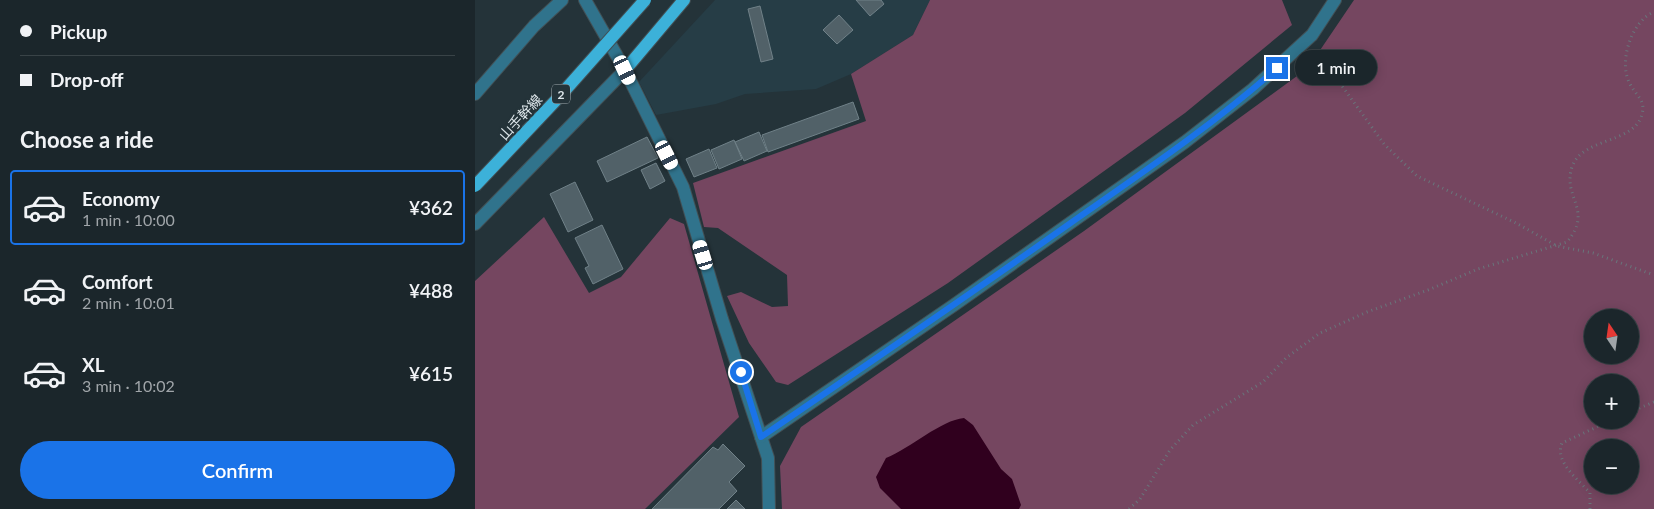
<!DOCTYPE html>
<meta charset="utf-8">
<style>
body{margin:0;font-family:Lato,"Noto Sans JP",sans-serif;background:#242e33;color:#f1f3f6;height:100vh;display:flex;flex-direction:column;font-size:19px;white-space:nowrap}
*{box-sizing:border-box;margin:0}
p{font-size:16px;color:#a0a5a9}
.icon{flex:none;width:28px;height:28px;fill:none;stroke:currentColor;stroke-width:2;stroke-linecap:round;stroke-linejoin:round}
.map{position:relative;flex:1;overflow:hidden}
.drawer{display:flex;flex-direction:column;background:#1b262b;width:475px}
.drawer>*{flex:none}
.guide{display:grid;align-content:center;height:110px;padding:0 20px;background:#1b262b}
.needle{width:32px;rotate:347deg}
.tools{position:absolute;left:1109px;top:309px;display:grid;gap:10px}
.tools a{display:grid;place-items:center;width:55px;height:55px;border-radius:50%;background:#1b262b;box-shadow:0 2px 12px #0003,0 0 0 1px #394347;font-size:25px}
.end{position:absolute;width:22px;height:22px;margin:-11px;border:6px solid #1a73e8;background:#fff;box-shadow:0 0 0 2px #fff}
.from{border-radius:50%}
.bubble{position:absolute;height:35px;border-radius:18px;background:#1b262b;box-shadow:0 2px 12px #0003,0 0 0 1px #394347;font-size:16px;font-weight:600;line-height:35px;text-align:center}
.car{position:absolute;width:15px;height:30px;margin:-15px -8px;border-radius:6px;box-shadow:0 0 4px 1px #0007;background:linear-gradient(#fff 24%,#345 0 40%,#fff 0 76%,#345 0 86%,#fff 0)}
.guide b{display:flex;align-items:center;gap:18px;height:48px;font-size:19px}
.guide b+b{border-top:1px solid #394347}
.guide i{width:12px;height:12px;background:#f1f3f6}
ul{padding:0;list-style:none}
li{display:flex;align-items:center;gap:15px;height:75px;margin:0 10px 8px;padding:0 10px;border:2px solid transparent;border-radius:5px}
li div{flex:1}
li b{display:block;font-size:19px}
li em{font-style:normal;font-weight:600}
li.current{border-color:#1a73e8}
li>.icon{width:45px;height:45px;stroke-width:1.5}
h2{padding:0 20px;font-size:22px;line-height:60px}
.primary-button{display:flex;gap:10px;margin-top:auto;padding:10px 20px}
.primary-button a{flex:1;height:58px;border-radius:30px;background:#1a73e8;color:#fff;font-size:20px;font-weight:600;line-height:58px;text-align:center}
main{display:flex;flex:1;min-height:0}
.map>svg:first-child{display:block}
.built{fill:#263d46}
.green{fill:#754660;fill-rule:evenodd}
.water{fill:#30001e}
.building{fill:#516168;stroke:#708188}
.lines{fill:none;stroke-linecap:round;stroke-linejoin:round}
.minor-casing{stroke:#425055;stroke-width:14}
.major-casing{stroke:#425055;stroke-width:14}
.path{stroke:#69757b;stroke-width:3;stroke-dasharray:1 4;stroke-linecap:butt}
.minor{stroke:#30738c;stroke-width:12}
.major{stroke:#3cb1d9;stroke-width:12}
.major-bridge-casing{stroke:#425055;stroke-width:14;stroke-linecap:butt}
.major-bridge{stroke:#3cb1d9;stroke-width:12}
.route{stroke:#1a73e8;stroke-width:6}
.labels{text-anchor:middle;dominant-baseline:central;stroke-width:4;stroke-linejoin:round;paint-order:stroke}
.shield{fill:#243339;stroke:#a6b0b5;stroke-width:1}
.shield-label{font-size:12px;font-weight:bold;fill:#dde6ea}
.street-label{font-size:14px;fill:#dde6ea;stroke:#243339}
</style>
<main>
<section class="drawer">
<div class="guide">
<b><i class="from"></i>Pickup</b>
<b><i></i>Drop-off</b>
</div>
<h2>Choose a ride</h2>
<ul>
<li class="current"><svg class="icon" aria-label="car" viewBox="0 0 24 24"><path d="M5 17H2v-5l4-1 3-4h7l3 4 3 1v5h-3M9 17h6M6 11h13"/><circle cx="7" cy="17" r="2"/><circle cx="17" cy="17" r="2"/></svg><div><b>Economy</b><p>1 min · 10:00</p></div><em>¥362</em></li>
<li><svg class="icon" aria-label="car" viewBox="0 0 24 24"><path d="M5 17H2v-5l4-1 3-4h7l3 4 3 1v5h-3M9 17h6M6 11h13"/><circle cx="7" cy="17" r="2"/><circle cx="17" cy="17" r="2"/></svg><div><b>Comfort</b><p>2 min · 10:01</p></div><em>¥488</em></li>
<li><svg class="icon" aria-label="car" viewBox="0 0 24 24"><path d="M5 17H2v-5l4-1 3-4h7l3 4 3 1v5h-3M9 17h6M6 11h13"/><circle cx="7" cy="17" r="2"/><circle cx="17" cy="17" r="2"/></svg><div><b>XL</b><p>3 min · 10:02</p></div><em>¥615</em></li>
</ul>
<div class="primary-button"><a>Confirm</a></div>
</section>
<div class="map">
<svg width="1179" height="509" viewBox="0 0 1179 509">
<rect width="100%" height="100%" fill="#243339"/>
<!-- built -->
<path class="built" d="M 240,0 L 455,0 L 438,35 L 376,74 L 341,89 L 270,94 L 241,104 L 181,115 L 164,82 Z"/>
<!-- green -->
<g class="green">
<path d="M 455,0 L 807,0 L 817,25 L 710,113 L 473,283 L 313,385 L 301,382 L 274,343 L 252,296 L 266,292 L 297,307 L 313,306 L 312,275 L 243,228 L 229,227 L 218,183 L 391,121 L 376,74 L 438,35 Z"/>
<path d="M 879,0 L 1179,0 L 1179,509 L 307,509 L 305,466 L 326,427 L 609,231 L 833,68 ZM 1118,318 L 1155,318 L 1155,355 L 1118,355 ZM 1118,382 L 1155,382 L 1155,420 L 1118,420 ZM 1118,448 L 1155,448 L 1155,485 L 1118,485 Z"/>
<path d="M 69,217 L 114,293 L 146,277 L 195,218 L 209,224 L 264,417 L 170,509 L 0,509 L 0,281 Z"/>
</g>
<!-- water -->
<path class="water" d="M 489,418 L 498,425 L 526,469 L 537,479 L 546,505 L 544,509 L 426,509 L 405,488 L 401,477 L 411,458 C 436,448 466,420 489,418 Z"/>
<!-- building -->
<g class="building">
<path d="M 381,0 L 406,0 L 409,4 L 395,16 Z"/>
<path d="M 285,6 L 298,59 L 286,62 L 273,9 Z"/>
<path d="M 364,15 L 378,30 L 362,44 L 348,30 Z"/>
<path d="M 378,102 L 384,119 L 293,152 L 287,135 Z"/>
<path d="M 284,132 L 292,151 L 269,161 L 260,142 Z"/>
<path d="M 172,137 L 183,158 L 132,182 L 122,161 Z"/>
<path d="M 259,140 L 267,159 L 244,169 L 236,150 Z"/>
<path d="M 234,149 L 242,168 L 219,177 L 211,159 Z"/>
<path d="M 181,163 L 190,181 L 175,189 L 166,170 Z"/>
<path d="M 100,182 L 118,220 L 93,232 L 75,194 Z"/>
<path d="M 127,225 L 148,269 L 118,284 L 110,268 L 114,266 L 100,238 Z"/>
<path d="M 248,444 L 270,466 L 254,482 L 262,491 L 244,509 L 177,509 L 238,447 L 243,450 Z"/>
<path d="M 261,500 L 270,509 L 252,509 Z"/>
</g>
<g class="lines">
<defs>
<g id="minor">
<path d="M 110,0 L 150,70 L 208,187 L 247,319 L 293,458 L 294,509"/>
<path d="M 0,94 L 59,26 L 87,0"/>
<path d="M 0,224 L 150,70"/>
<path d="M 286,437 L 479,305 L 710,142 L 778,89 L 837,35 L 860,0"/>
</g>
<path id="major" d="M 150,70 L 209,0"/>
</defs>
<!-- minor casing -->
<use href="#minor" class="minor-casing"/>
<!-- major casing -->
<use href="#major" class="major-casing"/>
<!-- path -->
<g class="path">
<path d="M 841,50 L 909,144 L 942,176 L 1041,223 L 1082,246 L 1118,253 L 1179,275"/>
<path d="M 1155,412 L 1179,402"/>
<path d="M 654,509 L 665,499 L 695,450 L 718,425 L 788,382 L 811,358 L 845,333 L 892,312 L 953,290 L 1003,269 L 1092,242 C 1119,210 1087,198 1097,167 C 1107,137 1160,144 1167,114 C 1171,100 1161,96 1155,84 C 1143,63 1156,21 1179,12"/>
<path d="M 1115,509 L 1115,493 C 1104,480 1079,462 1087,443 L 1137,420"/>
</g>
<!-- minor -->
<use href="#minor" class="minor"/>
<!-- major -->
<use href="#major" class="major"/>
<defs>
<path id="major-bridge" d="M 0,186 L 84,97 L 170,0"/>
</defs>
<!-- major-bridge casing -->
<use href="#major-bridge" class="major-bridge-casing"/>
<!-- major-bridge -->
<use href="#major-bridge" class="major-bridge"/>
</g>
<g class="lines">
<!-- route -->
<path class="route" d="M 266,372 L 286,437 C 390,366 494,295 597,222 C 667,173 738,125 802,68"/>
</g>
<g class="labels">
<!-- shield labels -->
<rect class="shield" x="77" y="84.5" width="18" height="19" rx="4"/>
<g class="shield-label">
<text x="86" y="94">2</text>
</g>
<!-- street labels -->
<g class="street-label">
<text transform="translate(45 117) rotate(-47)">山手幹線</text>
</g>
</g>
</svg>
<div class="tools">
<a><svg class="needle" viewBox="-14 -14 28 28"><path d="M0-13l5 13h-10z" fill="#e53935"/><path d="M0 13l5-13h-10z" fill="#a0a5a9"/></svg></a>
<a>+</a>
<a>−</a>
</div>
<i class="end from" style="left:266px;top:372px"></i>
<i class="end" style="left:802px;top:68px"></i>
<div class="bubble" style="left:820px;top:50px;width:82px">1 min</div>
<i class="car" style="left:150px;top:70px;rotate:155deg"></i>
<i class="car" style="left:192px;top:155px;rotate:153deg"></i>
<i class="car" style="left:228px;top:255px;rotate:343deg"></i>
</div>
</main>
